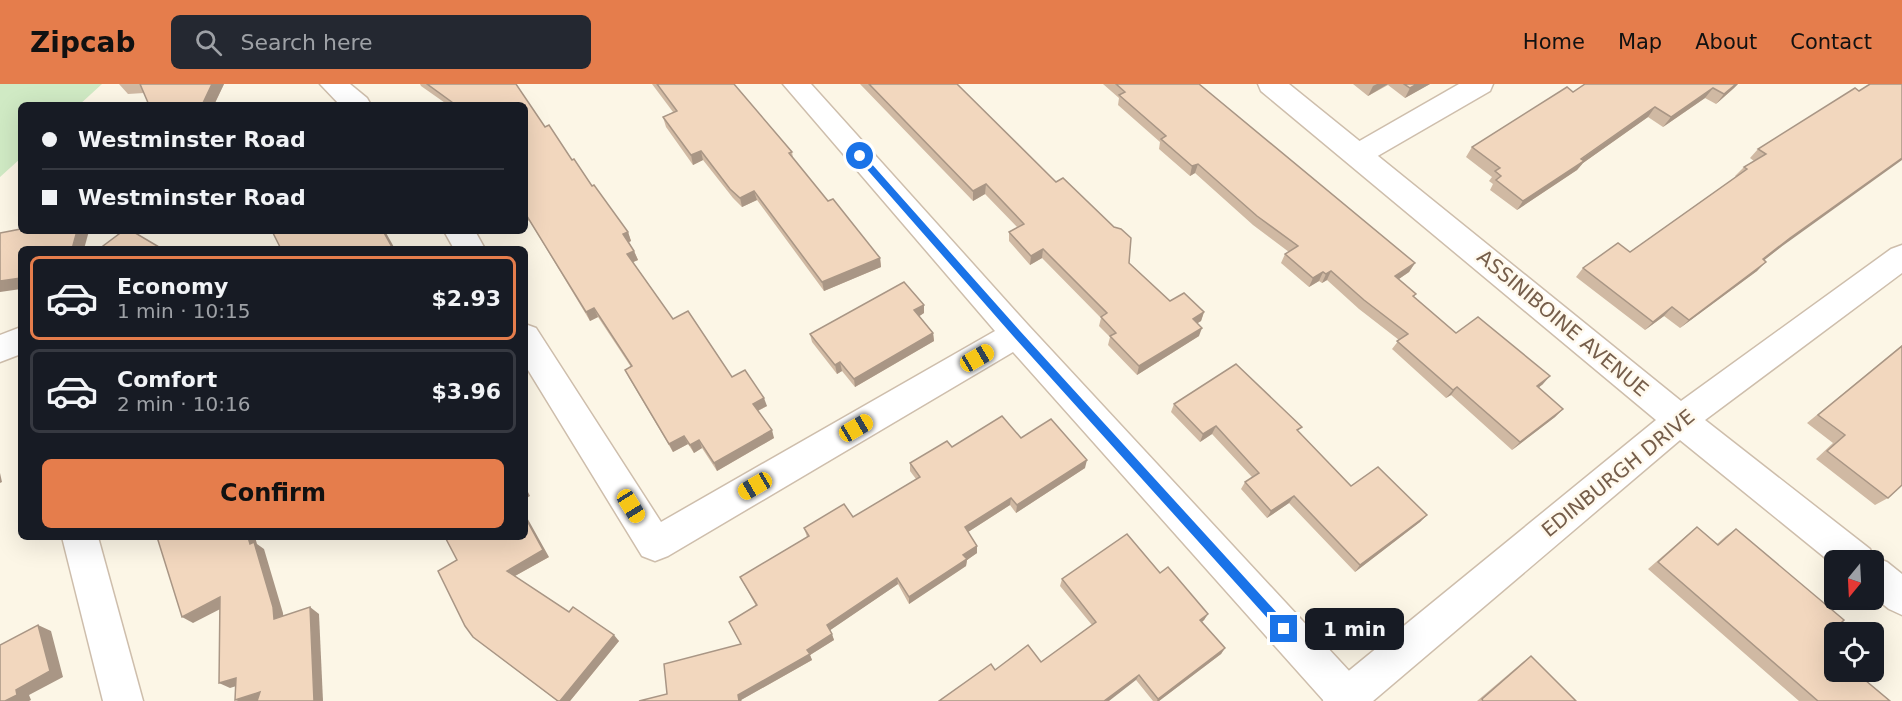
<!DOCTYPE html>
<meta charset="utf-8">
<style>
body{margin:0;font-family:"DejaVu Sans",sans-serif;background:#242831;color:#f1f3f6;height:100vh;display:flex;flex-direction:column;font-size:22px;white-space:nowrap}
*{box-sizing:border-box;margin:0}
p{font-size:20px;color:#9ea1a6}
.icon{flex:none;width:33px;height:33px;fill:none;stroke:currentColor;stroke-width:2;stroke-linecap:round;stroke-linejoin:round}
.map{position:relative;flex:1;overflow:hidden}
.drawer{position:absolute;left:18px;top:162px;width:510px;height:294px;display:flex;flex-direction:column;background:#171b24;border-radius:9px;box-shadow:0 6px 24px #0002}
.drawer>*{flex:none}
.top-card{position:absolute;left:18px;top:18px;width:510px;height:132px;border-radius:9px;box-shadow:0 6px 24px #0002;display:grid;align-content:center;height:132px;padding:0 24px;background:#171b24}
.needle{width:39px;rotate:198deg}
.tools{position:absolute;left:1824px;top:466px;display:grid;gap:12px}
.tools a{display:grid;place-items:center;width:60px;height:60px;border-radius:9px;background:#171b24;box-shadow:0 6px 24px #0002;font-size:30px}
.end{position:absolute;width:27px;height:27px;margin:-14px;border:8px solid #1a73e8;background:#fff;box-shadow:0 0 0 3px #fff}
.from{border-radius:50%}
.bubble{position:absolute;height:42px;border-radius:9px;background:#171b24;box-shadow:0 6px 24px #0002;font-size:20px;font-weight:800;line-height:42px;text-align:center}
.car{position:absolute;width:18px;height:36px;margin:-18px -9px;border-radius:8px;box-shadow:0 0 4px 2px #0007;background:linear-gradient(#f5c518 24%,#345 0 40%,#f5c518 0 76%,#345 0 86%,#f5c518 0)}
.top-card b{display:flex;align-items:center;gap:21px;height:57px;font-size:22px}
.top-card b+b{border-top:2px solid #363941}
.top-card i{width:15px;height:15px;background:#f1f3f6}
ul{padding:10px 0 0;list-style:none}
li{display:flex;align-items:center;gap:18px;height:84px;margin:0 12px 9px;padding:0 12px;border:3px solid #363941;border-radius:9px}
li div{flex:1}
li b{display:block;font-size:22px}
li em{font-style:normal;font-weight:800}
li.selected{border-color:#e57d4c}
li>.icon{width:54px;height:54px;stroke-width:1.5}
.primary-button{display:flex;gap:12px;margin-top:auto;padding:12px 24px}
.primary-button a{flex:1;height:69px;border-radius:9px;background:#e57d4c;color:#111;font-size:24px;font-weight:800;line-height:69px;text-align:center}
header{display:flex;align-items:center;gap:36px;box-sizing:border-box;height:84px;padding:0 30px;background:#e57d4c;color:#111}
header strong{font-size:28px}
nav{display:flex;gap:33px;margin-inline-start:auto;font-size:21px}
.search{width:420px;height:54px;background:#242831;display:flex;align-items:center;gap:15px;box-sizing:border-box;padding:0 21px;border-radius:9px;color:#9ea1a6;font-size:22px}
.map>svg:first-child{display:block}
.green{fill:#d0eac4}
.lines{fill:none;stroke-linecap:round;stroke-linejoin:round}
.minor-casing{stroke:#cebeac;stroke-width:3}
.tertiary-casing{stroke:#cebeac;stroke-width:3}
.minor{fill:#fff;fill-rule:evenodd}
.tertiary{fill:#fff;fill-rule:evenodd}
.wall{fill:#d0b9a3}
.shaded-wall{fill:#a99685}
.building{fill:#f2d7be;stroke:#a99685;stroke-width:1.5}
.route{fill:#1a73e8}
.labels{text-anchor:middle;dominant-baseline:central;stroke-width:5;stroke-linejoin:round;paint-order:stroke}
.street-label{font-size:20px;fill:#765e4b;stroke:#fff9ed}
</style>
<header>
<strong>Zipcab</strong>
<div class="search"><svg class="icon" aria-label="search" viewBox="0 0 24 24"><circle cx="10" cy="10" r="6"/><path d="M15 15l6 6"/></svg>Search here</div>
<nav><a>Home</a><a>Map</a><a>About</a><a>Contact</a></nav>
</header>
<div class="map">
<svg width="1902" height="617" viewBox="0 0 1902 617">
<rect width="100%" height="100%" fill="#fcf6e6"/>
<!-- green -->
<path class="green" d="M 0,0 L 102,0 L 79,21 L 21,21 L 21,74 L 0,93 Z"/>
<g class="lines">
<defs>
<g id="minor">
<path d="M 320,0 L 350,0 L 367,14 L 371,21 L 340,21 Z"/>
<path d="M 783,0 L 811,0 L 1028,241 L 1364,603 L 1370,617 L 1324,617 L 1013,268 L 668,472 L 655,477 L 642,472 L 525,281 L 525,240 L 536,244 L 661,438 L 995,247 Z"/>
<path d="M 1459,0 L 1493,0 L 1490,7 L 1369,77 L 1359,80 L 1349,77 L 1345,70 L 1349,63 Z"/>
<path d="M 444,147 L 475,147 L 485,165 L 454,165 Z"/>
<path d="M 21,243 L 21,270 L 0,278 L 0,251 Z"/>
<path d="M 62,453 L 98,453 L 143,617 L 103,617 Z"/>
</g>
<path id="tertiary" d="M 1258,0 L 1289,0 L 1681,317 L 1891,165 L 1902,161 L 1902,189 L 1705,336 L 1870,465 L 1873,473 L 1887,478 L 1902,490 L 1902,531 L 1889,525 L 1874,513 L 1874,477 L 1834,477 L 1834,481 L 1680,356 L 1373,617 L 1323,617 L 1329,603 L 1656,336 L 1261,7 Z"/>
</defs>
<!-- minor casing -->
<use href="#minor" class="minor-casing"/>
<!-- tertiary casing -->
<use href="#tertiary" class="tertiary-casing"/>
<!-- minor -->
<use href="#minor" class="minor"/>
<!-- tertiary -->
<use href="#tertiary" class="tertiary"/>
</g>
<!-- wall -->
<g class="wall">
<path d="M 119,0 L 224,0 L 214,21 L 144,9 L 128,10 Z"/>
<path d="M 420,0 L 516,0 L 545,43 L 628,148 L 631,157 L 629,158 L 634,167 L 638,176 L 633,178 L 673,235 L 732,293 L 767,322 L 758,327 L 774,354 L 717,387 L 702,364 L 694,369 L 688,360 L 673,368 L 629,294 L 625,286 L 631,283 L 598,233 L 590,237 L 529,136 L 526,138 L 525,137 L 525,21 L 448,21 L 421,2 Z"/>
<path d="M 652,0 L 734,0 L 792,68 L 793,74 L 828,117 L 880,174 L 881,183 L 824,207 L 757,116 L 742,123 L 733,114 L 703,76 L 693,81 L 666,43 L 663,33 L 673,28 Z"/>
<path d="M 860,0 L 957,0 L 1129,179 L 1170,217 L 1204,228 L 1201,237 L 1197,239 L 1199,252 L 1137,291 L 1108,261 L 1110,253 L 1099,242 L 1101,234 L 1042,174 L 1030,181 L 1009,157 L 1009,148 L 1018,144 L 985,110 L 973,117 Z"/>
<path d="M 1103,0 L 1199,0 L 1415,179 L 1409,188 L 1399,195 L 1416,210 L 1414,213 L 1456,249 L 1543,300 L 1538,304 L 1563,325 L 1555,333 L 1512,366 L 1451,311 L 1446,314 L 1392,265 L 1399,256 L 1359,225 L 1327,196 L 1322,199 L 1319,197 L 1309,203 L 1281,179 L 1285,170 L 1289,168 L 1253,141 L 1195,89 L 1190,92 L 1159,65 L 1160,58 L 1118,21 L 1119,14 Z"/>
<path d="M 1353,0 L 1430,0 L 1405,14 L 1388,1 L 1368,12 Z"/>
<path d="M 1585,0 L 1738,0 L 1734,4 L 1716,20 L 1705,14 L 1663,43 L 1648,33 L 1583,79 L 1577,86 L 1517,126 L 1490,106 L 1493,100 L 1489,97 L 1492,93 L 1466,73 L 1472,63 L 1573,8 Z"/>
<path d="M 1859,7 L 1781,163 L 1764,176 L 1757,187 L 1680,244 L 1664,232 L 1645,246 L 1576,193 L 1583,184 L 1630,168 L 1736,93 L 1735,92 L 1744,83 L 1754,77 L 1750,74 L 1758,65 Z"/>
<path d="M 924,229 L 919,232 L 933,249 L 934,257 L 855,303 L 842,287 L 837,290 L 812,258 L 810,250 Z"/>
<path d="M 1902,261 L 1902,401 L 1888,414 L 1875,421 L 1816,375 L 1833,359 L 1807,339 Z"/>
<path d="M 1174,320 L 1299,348 L 1351,402 L 1427,431 L 1420,438 L 1355,488 L 1289,419 L 1267,434 L 1241,405 L 1245,398 L 1252,393 L 1212,350 L 1200,358 L 1171,328 Z"/>
<path d="M 1021,354 L 1085,384 L 1016,429 L 1010,421 L 968,448 L 977,462 L 977,469 L 967,476 L 966,482 L 909,520 L 898,500 L 830,546 L 834,556 L 810,571 L 812,576 L 741,616 L 667,610 L 741,560 L 756,522 L 740,493 L 807,453 L 804,444 L 853,433 L 916,395 L 910,387 L 910,379 L 952,363 Z"/>
<path d="M 1697,443 L 1717,460 L 1726,452 L 1736,445 L 1833,547 L 1859,591 L 1890,617 L 1799,617 L 1648,485 L 1687,451 Z"/>
<path d="M 549,473 L 515,492 L 569,528 L 619,557 L 570,617 L 557,617 L 473,553 L 457,476 Z"/>
<path d="M 1160,489 L 1208,530 L 1204,536 L 1202,538 L 1225,564 L 1221,570 L 1159,617 L 1153,617 L 1136,596 L 995,586 L 1041,578 L 1092,541 L 1060,502 L 1062,495 Z"/>
<path d="M 1531,572 L 1576,617 L 1477,617 L 1523,578 Z"/>
</g>
<!-- shaded-wall -->
<g class="shaded-wall">
<path d="M 212,0 L 224,0 L 214,21 L 202,21 Z"/>
<path d="M 1377,0 L 1388,0 L 1368,12 L 1373,2 Z"/>
<path d="M 1417,0 L 1430,0 L 1405,14 L 1410,4 Z"/>
<path d="M 1736,0 L 1738,0 L 1734,4 L 1716,20 L 1724,10 Z"/>
<path d="M 1713,4 L 1705,14 L 1663,43 L 1671,33 Z"/>
<path d="M 1655,23 L 1648,33 L 1583,79 L 1577,86 L 1517,126 L 1523,117 Z"/>
<path d="M 701,67 L 703,76 L 693,81 L 691,71 Z"/>
<path d="M 1902,74 L 1902,76 L 1781,163 L 1753,185 L 1763,175 L 1790,154 Z"/>
<path d="M 1198,80 L 1195,89 L 1190,92 L 1192,82 Z"/>
<path d="M 986,100 L 985,110 L 973,117 L 973,107 Z"/>
<path d="M 754,107 L 757,116 L 742,123 L 740,114 Z"/>
<path d="M 525,129 L 529,136 L 526,138 L 525,136 Z"/>
<path d="M 77,147 L 89,147 L 84,165 L 72,165 Z"/>
<path d="M 383,147 L 385,147 L 395,165 L 393,165 Z"/>
<path d="M 628,148 L 631,157 L 627,159 L 623,150 Z"/>
<path d="M 1043,165 L 1042,174 L 1030,181 L 1031,172 Z"/>
<path d="M 634,167 L 638,176 L 631,179 L 627,170 Z"/>
<path d="M 880,174 L 881,183 L 824,207 L 822,198 Z"/>
<path d="M 1766,178 L 1757,187 L 1680,244 L 1689,236 Z"/>
<path d="M 1415,179 L 1409,188 L 1390,201 L 1395,192 Z"/>
<path d="M 1331,187 L 1327,196 L 1322,199 L 1326,190 Z"/>
<path d="M 1323,188 L 1319,197 L 1309,203 L 1313,194 Z"/>
<path d="M 21,194 L 21,205 L 0,208 L 0,197 Z"/>
<path d="M 924,221 L 924,229 L 915,235 L 914,226 Z"/>
<path d="M 1672,223 L 1664,232 L 1645,246 L 1653,238 Z"/>
<path d="M 594,224 L 598,233 L 590,237 L 586,228 Z"/>
<path d="M 1204,228 L 1201,237 L 1190,244 L 1193,235 Z"/>
<path d="M 1202,244 L 1199,252 L 1137,291 L 1139,282 Z"/>
<path d="M 933,249 L 934,257 L 855,303 L 854,295 Z"/>
<path d="M 840,278 L 842,287 L 837,290 L 835,281 Z"/>
<path d="M 1550,292 L 1543,300 L 1529,311 L 1537,302 Z"/>
<path d="M 1457,303 L 1451,311 L 1446,314 L 1453,306 Z"/>
<path d="M 764,314 L 767,322 L 755,328 L 753,320 Z"/>
<path d="M 1563,325 L 1555,333 L 1512,366 L 1520,358 Z"/>
<path d="M 1216,342 L 1212,350 L 1200,358 L 1203,350 Z"/>
<path d="M 772,346 L 774,354 L 717,387 L 714,379 Z"/>
<path d="M 684,352 L 688,360 L 673,368 L 669,360 Z"/>
<path d="M 699,356 L 702,364 L 694,369 L 690,361 Z"/>
<path d="M 1087,376 L 1085,384 L 1016,429 L 1017,421 Z"/>
<path d="M 0,389 L 2,398 L 0,399 Z"/>
<path d="M 525,402 L 530,412 L 525,415 Z"/>
<path d="M 1294,412 L 1289,419 L 1267,434 L 1271,427 Z"/>
<path d="M 1011,414 L 1010,421 L 965,450 L 965,443 Z"/>
<path d="M 525,430 L 549,473 L 513,493 L 507,487 L 525,433 Z"/>
<path d="M 1427,431 L 1420,438 L 1355,488 L 1360,481 Z"/>
<path d="M 248,453 L 255,453 L 257,460 L 264,465 L 283,529 L 284,541 L 274,535 Z"/>
<path d="M 977,462 L 977,469 L 967,476 L 966,482 L 909,520 L 909,513 L 963,471 Z"/>
<path d="M 897,494 L 898,500 L 829,547 L 827,541 Z"/>
<path d="M 220,513 L 230,520 L 193,539 L 182,533 Z"/>
<path d="M 310,523 L 319,530 L 323,617 L 314,617 Z"/>
<path d="M 1208,530 L 1204,536 L 1197,542 L 1200,536 Z"/>
<path d="M 38,541 L 51,547 L 63,593 L 29,611 L 31,616 L 29,617 L 5,617 L 16,606 Z"/>
<path d="M 832,550 L 834,556 L 810,571 L 812,576 L 741,616 L 742,617 L 739,617 L 738,611 Z"/>
<path d="M 614,551 L 619,557 L 570,617 L 560,617 Z"/>
<path d="M 1225,564 L 1221,570 L 1159,617 L 1157,617 L 1158,615 Z"/>
<path d="M 1139,591 L 1136,596 L 1109,617 L 1104,617 Z"/>
<path d="M 236,594 L 246,599 L 230,604 L 219,599 Z"/>
<path d="M 260,608 L 258,617 L 238,617 L 235,616 Z"/>
</g>
<!-- building -->
<g class="building">
<path d="M 140,0 L 212,0 L 202,21 L 149,21 Z"/>
<path d="M 427,0 L 516,0 L 545,43 L 549,41 L 572,76 L 574,75 L 592,102 L 594,101 L 628,148 L 623,150 L 634,167 L 627,170 L 673,235 L 688,227 L 732,293 L 745,286 L 764,314 L 753,320 L 772,346 L 714,379 L 699,356 L 690,361 L 684,352 L 669,360 L 625,286 L 632,282 L 594,224 L 586,228 L 525,129 L 525,21 L 456,21 Z"/>
<path d="M 657,0 L 734,0 L 792,68 L 789,69 L 828,117 L 833,115 L 880,174 L 822,198 L 754,107 L 740,114 L 730,105 L 701,67 L 691,71 L 663,33 L 677,27 Z"/>
<path d="M 869,0 L 957,0 L 1056,98 L 1063,94 L 1114,143 L 1121,145 L 1131,154 L 1129,179 L 1170,217 L 1184,209 L 1204,228 L 1193,235 L 1202,244 L 1139,282 L 1110,252 L 1116,249 L 1101,233 L 1107,229 L 1043,165 L 1031,172 L 1009,148 L 1024,140 L 986,100 L 973,107 Z"/>
<path d="M 1116,0 L 1199,0 L 1415,179 L 1395,192 L 1416,210 L 1413,212 L 1456,249 L 1478,233 L 1550,292 L 1537,302 L 1563,325 L 1520,358 L 1457,303 L 1453,306 L 1397,257 L 1408,250 L 1364,216 L 1331,187 L 1326,190 L 1323,188 L 1313,194 L 1285,170 L 1298,162 L 1257,132 L 1198,80 L 1192,82 L 1161,55 L 1166,52 L 1119,11 L 1125,8 Z"/>
<path d="M 1404,0 L 1417,0 L 1410,4 Z"/>
<path d="M 1585,0 L 1736,0 L 1724,10 L 1713,4 L 1671,33 L 1655,23 L 1581,75 L 1584,77 L 1523,117 L 1496,96 L 1501,92 L 1495,87 L 1500,84 L 1472,63 L 1567,3 L 1573,8 Z"/>
<path d="M 1870,0 L 1902,0 L 1902,74 L 1790,154 L 1763,175 L 1766,178 L 1689,236 L 1672,223 L 1653,238 L 1583,184 L 1618,159 L 1630,168 L 1747,85 L 1744,83 L 1766,70 L 1758,65 L 1855,4 L 1859,7 Z"/>
<path d="M 21,145 L 21,147 L 77,147 L 72,165 L 21,165 L 21,194 L 0,197 L 0,149 Z"/>
<path d="M 123,147 L 132,147 L 159,163 L 159,165 L 99,165 Z"/>
<path d="M 272,147 L 383,147 L 393,165 L 281,165 Z"/>
<path d="M 904,198 L 924,221 L 914,226 L 933,249 L 854,295 L 840,278 L 835,281 L 810,250 Z"/>
<path d="M 1902,262 L 1902,401 L 1888,414 L 1827,367 L 1845,351 L 1818,331 Z"/>
<path d="M 1236,280 L 1302,343 L 1297,346 L 1351,402 L 1378,383 L 1427,431 L 1360,481 L 1294,412 L 1271,427 L 1245,398 L 1259,389 L 1216,342 L 1203,350 L 1174,320 Z"/>
<path d="M 1002,332 L 1021,354 L 1051,335 L 1087,376 L 1017,421 L 1011,414 L 965,443 L 977,462 L 963,471 L 967,475 L 909,513 L 897,494 L 827,541 L 832,550 L 807,566 L 810,570 L 738,611 L 739,617 L 639,617 L 667,610 L 664,580 L 741,560 L 729,538 L 757,521 L 740,493 L 809,452 L 804,444 L 844,420 L 853,433 L 920,393 L 910,379 L 947,357 L 952,363 Z"/>
<path d="M 525,433 L 543,466 L 507,487 L 569,528 L 573,523 L 614,551 L 560,617 L 558,617 L 473,553 L 465,542 L 438,487 L 457,476 L 445,453 L 525,453 Z"/>
<path d="M 1697,443 L 1718,461 L 1736,445 L 1844,536 L 1833,547 L 1835,549 L 1834,588 L 1862,588 L 1859,591 L 1890,617 L 1818,617 L 1658,478 Z"/>
<path d="M 1127,450 L 1160,489 L 1168,483 L 1208,530 L 1200,536 L 1225,564 L 1158,615 L 1139,591 L 1104,617 L 939,617 L 991,580 L 995,586 L 1028,561 L 1041,578 L 1096,538 L 1062,495 Z"/>
<path d="M 157,453 L 248,453 L 250,460 L 254,458 L 273,523 L 274,535 L 310,523 L 314,617 L 257,617 L 260,608 L 235,616 L 236,594 L 219,599 L 220,513 L 182,533 Z"/>
<path d="M 38,541 L 50,587 L 16,606 L 17,611 L 5,617 L 0,617 L 0,561 Z"/>
<path d="M 1531,572 L 1576,617 L 1483,617 L 1482,615 Z"/>
</g>
<!-- route -->
<path class="route" d="M 857,69 L 862,69 L 1020,247 L 1288,541 L 1288,548 L 1280,548 L 1014,253 L 857,74 Z"/>
<g class="labels">
<!-- street labels -->
<g class="street-label">
<text transform="translate(1563 239) rotate(40)">ASSINIBOINE AVENUE</text>
<text transform="translate(1618 389) rotate(-39)">EDINBURGH DRIVE</text>
</g>
</g>
</svg>
<div class="tools">
<a><svg class="needle" viewBox="-14 -14 28 28"><path d="M0-13l5 13h-10z" fill="#e53935"/><path d="M0 13l5-13h-10z" fill="#9ea1a6"/></svg></a>
<a><svg class="icon" aria-label="locate" viewBox="0 0 24 24"><circle cx="12" cy="12" r="6"/><path d="M12 2v4M12 18v4M2 12h4M18 12h4"/></svg></a>
</div>
<i class="end from" style="left:860px;top:72px"></i>
<i class="end" style="left:1284px;top:545px"></i>
<div class="bubble" style="left:1305px;top:524px;width:99px">1 min</div>
<i class="car" style="left:977px;top:274px;rotate:60deg"></i>
<i class="car" style="left:856px;top:344px;rotate:60deg"></i>
<i class="car" style="left:755px;top:402px;rotate:240deg"></i>
<i class="car" style="left:631px;top:422px;rotate:148deg"></i>
<div class="top-card">
<b><i class="from"></i>Westminster Road</b>
<b><i></i>Westminster Road</b>
</div>
<section class="drawer">
<ul>
<li class="selected"><svg class="icon" aria-label="car" viewBox="0 0 24 24"><path d="M5 17H2v-5l4-1 3-4h7l3 4 3 1v5h-3M9 17h6M6 11h13"/><circle cx="7" cy="17" r="2"/><circle cx="17" cy="17" r="2"/></svg><div><b>Economy</b><p>1 min · 10:15</p></div><em>$2.93</em></li>
<li><svg class="icon" aria-label="car" viewBox="0 0 24 24"><path d="M5 17H2v-5l4-1 3-4h7l3 4 3 1v5h-3M9 17h6M6 11h13"/><circle cx="7" cy="17" r="2"/><circle cx="17" cy="17" r="2"/></svg><div><b>Comfort</b><p>2 min · 10:16</p></div><em>$3.96</em></li>
</ul>
<div class="primary-button"><a>Confirm</a></div>
</section>
</div>
